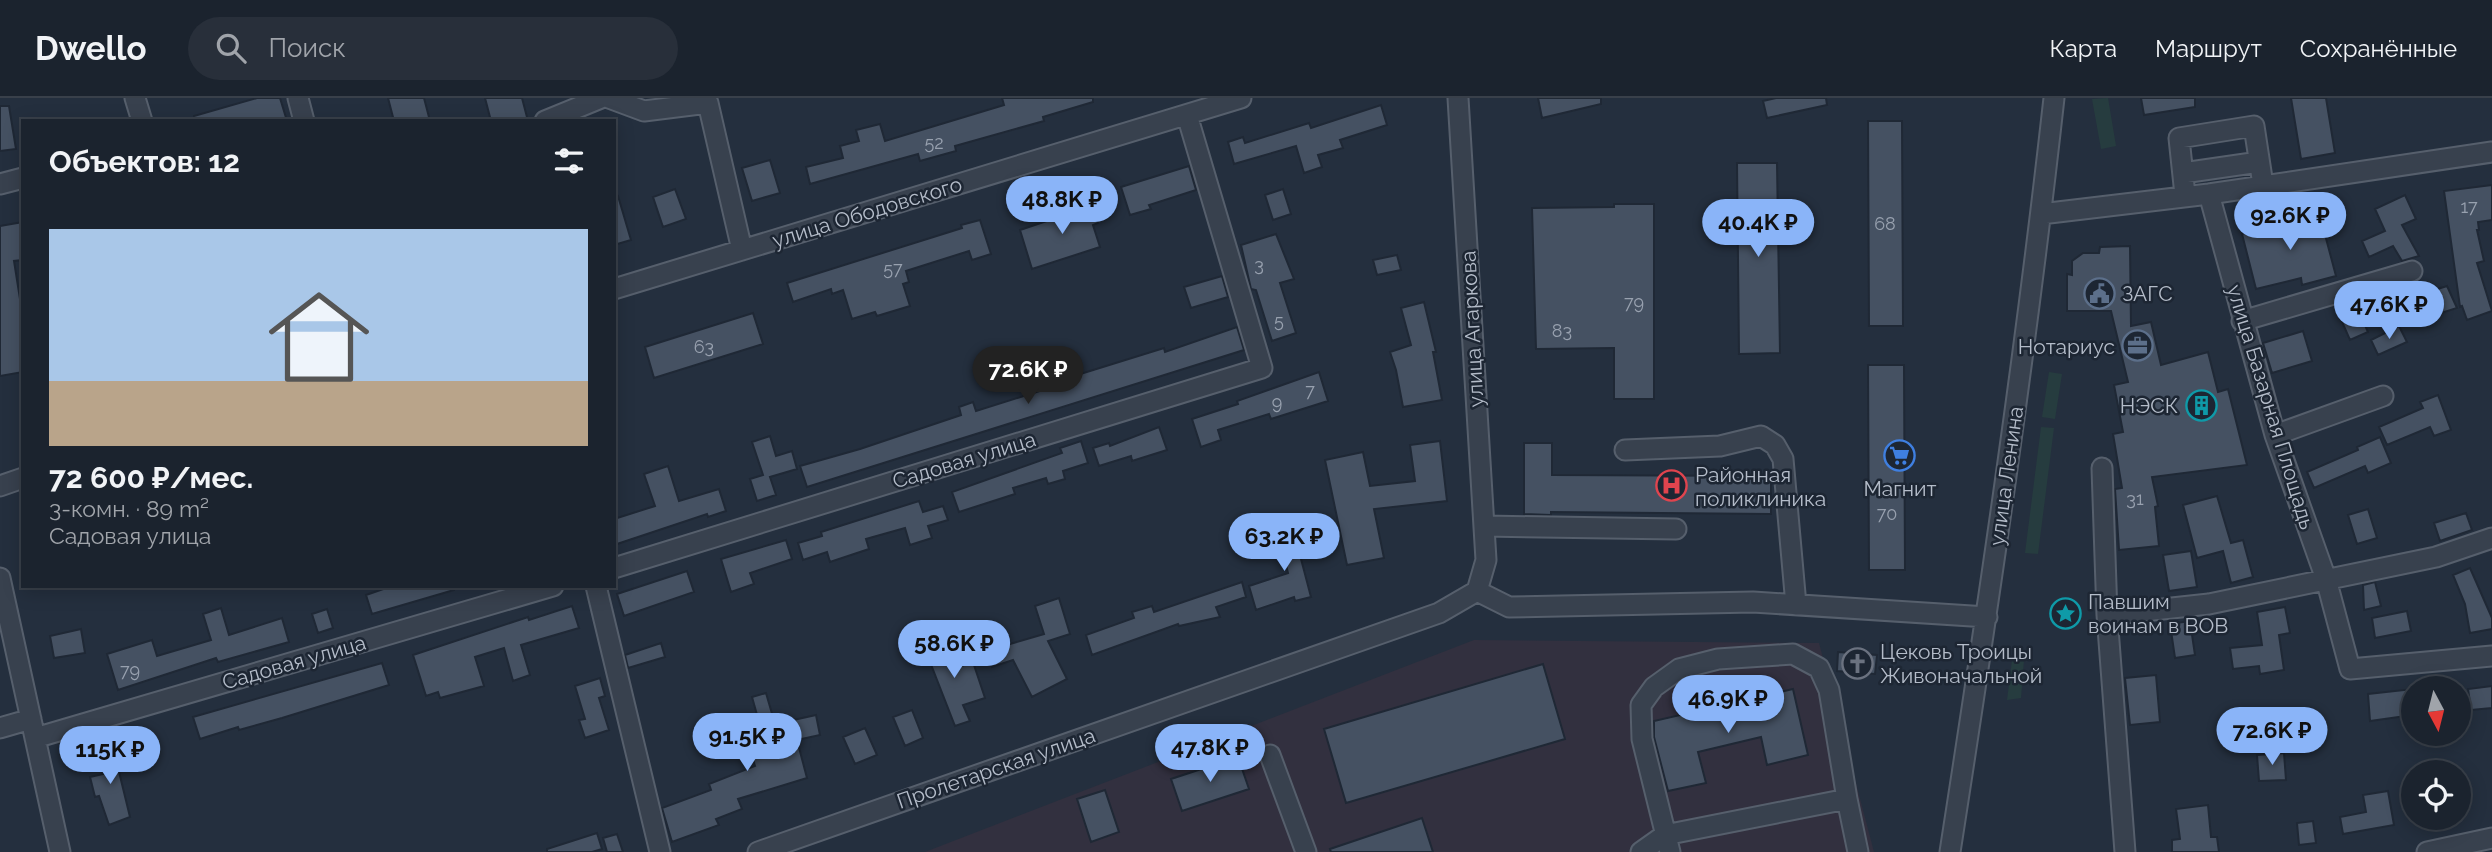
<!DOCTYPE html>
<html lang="ru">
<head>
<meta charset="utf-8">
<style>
  body { margin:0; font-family:Raleway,sans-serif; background:#282f3a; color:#f1f3f6; height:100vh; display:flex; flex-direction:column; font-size:26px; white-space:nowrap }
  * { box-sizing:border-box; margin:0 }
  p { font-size:23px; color:#a0a4aa }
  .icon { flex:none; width:38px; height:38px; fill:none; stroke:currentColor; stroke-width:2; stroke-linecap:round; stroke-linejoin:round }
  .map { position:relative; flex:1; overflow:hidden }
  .drawer { position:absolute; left:21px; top:21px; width:595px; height:469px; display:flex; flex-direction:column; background:#1b232e; border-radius:0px; box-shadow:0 4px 18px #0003,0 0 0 2px #39404a }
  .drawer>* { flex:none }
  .needle { width:46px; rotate:173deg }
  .buttons { position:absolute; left:2401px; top:578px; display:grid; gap:14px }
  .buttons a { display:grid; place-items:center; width:70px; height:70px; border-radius:50%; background:#1b232e; box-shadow:0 4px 18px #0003,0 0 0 2px #39404a; font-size:35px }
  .price { position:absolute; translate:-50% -60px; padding:0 16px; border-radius:24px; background:#8ab4f8; color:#111; font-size:23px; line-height:46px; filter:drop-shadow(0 2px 4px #0008) }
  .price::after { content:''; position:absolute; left:50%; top:42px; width:21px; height:16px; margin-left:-10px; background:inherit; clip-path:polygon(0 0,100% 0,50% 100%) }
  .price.selected { background:#222; color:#fff }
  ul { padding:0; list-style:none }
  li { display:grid; align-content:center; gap:14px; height:371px; padding:0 28px }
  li+li { border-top:2px solid #39404a }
  li span { display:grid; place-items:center; height:217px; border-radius:0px; color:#555 }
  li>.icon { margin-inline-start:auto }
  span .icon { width:126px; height:126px; fill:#fffc; stroke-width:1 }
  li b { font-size:30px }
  h2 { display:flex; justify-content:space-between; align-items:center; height:84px; padding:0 28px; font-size:30px }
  header { display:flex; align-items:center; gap:42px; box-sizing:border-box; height:98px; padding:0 35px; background:#1b232e; border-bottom:2px solid #39404a }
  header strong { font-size:33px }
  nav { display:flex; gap:38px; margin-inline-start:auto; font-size:24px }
  .search { width:490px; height:63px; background:#282f3a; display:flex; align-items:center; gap:18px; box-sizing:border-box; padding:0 24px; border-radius:38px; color:#a0a4aa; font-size:26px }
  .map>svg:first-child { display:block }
</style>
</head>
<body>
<header>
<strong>Dwello</strong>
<div class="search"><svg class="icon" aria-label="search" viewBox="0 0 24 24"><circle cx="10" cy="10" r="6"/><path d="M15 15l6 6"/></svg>Поиск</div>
<nav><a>Карта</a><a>Маршрут</a><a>Сохранённые</a></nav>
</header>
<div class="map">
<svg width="2492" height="754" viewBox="0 0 2492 754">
  <rect width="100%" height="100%" fill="#242f3e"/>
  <path fill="#32303f" d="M1474,542L1819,545L1874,754H925Z"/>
  <path fill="#263c3f" d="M2108,0L2116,48L2101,51L2092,1Z
    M2049,274L2062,276L2055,321L2042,319Z
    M2041,329L2054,330L2038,456L2025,455Z
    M2013,554L2024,562L2021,600L2007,602Z"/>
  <path fill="#455162" stroke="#1f2835" stroke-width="2" d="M257,0H280L287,23H194V18Z
    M388,0H424L430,23H394Z
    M485,0H522L528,23H491Z
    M1002,0H1093V4L1043,19L1044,23L955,48L956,53L920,63L918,56L810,86L806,69L843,60L840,48L859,43L856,32L880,26L885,43L1004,7Z
    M1538,0H1601V6L1542,20Z
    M1776,0H1826L1827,7L1767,20L1763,3Z
    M2141,0H2195V9L2144,17Z
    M2291,0H2326L2335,55L2301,61Z
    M1381,7L1387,27L1340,42L1343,50L1318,57L1322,69L1304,75L1296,48L1234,66L1228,44L1243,39L1245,45L1309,25L1311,30Z
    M0,8H9L16,51L0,53Z
    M1868,23H1902L1903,228H1869Z
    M770,62L780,95L752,103L742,70Z
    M1737,65H1777L1780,255L1739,256Z
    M1189,68L1196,92L1149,107L1151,111L1130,117L1121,89Z
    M2492,87V122L2478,124L2479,132H2477L2484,163L2477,165L2492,213L2467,222L2462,208L2460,209L2444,93Z
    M675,91L686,121L663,129L653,99Z
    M1283,91L1291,116L1273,122L1265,97Z
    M2405,97L2416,121L2402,127L2419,158L2402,163L2393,148L2369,159L2362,143L2385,133L2375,111Z
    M618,98L631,142L614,147V99Z
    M1091,104L1098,125L1093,127L1100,149L1032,171L1020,132L1056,120L1054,115Z
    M1614,106H1654V301H1614V250L1536,251L1532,110L1614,109Z
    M2319,114L2336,178L2302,187L2301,180L2256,191L2242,136Z
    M980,122L991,156L972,162L969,153L906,173L909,184L903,186L910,208L877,218L875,214L852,221L843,192L832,196L831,191L793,204L787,185L962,130L961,127Z
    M23,124V162L14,163L23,220V274L0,278V128Z
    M1276,136L1294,181L1280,185L1296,235L1272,243L1256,192L1251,191L1241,147Z
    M2130,148L2131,228L2151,224L2161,267L2208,254L2218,294L2228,291L2247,367L2152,379L2158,408L2155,409L2159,448L2119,452L2115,391L2122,390L2113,336L2123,334L2114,287L2128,284L2111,213H2067V176L2072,177V163L2083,155H2099L2100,149Z
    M1397,157L1401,172L1377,177L1373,162Z
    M1222,178L1228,199L1191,210L1184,189Z
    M2447,188L2457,210L2435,217L2428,194Z
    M1424,204L1436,254H1433L1442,302L1403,309L1396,272L1390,254L1411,247L1401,210Z
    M2357,209L2368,234L2350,242L2339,217Z
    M753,215L763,246L654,280L645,249Z
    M2399,228L2407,244L2378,257L2371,242Z
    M1237,229L1244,252L807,389L800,368L860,351L961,317L959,309L973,304L976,313L1062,286L1061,282L1164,250L1165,254Z
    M2303,233L2312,263L2272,275L2263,245Z
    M1868,267H1904L1905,472H1869Z
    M1319,274L1328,303L1271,321L1269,316L1218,332L1221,342L1201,349L1192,321L1238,306L1237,303Z
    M2438,297L2451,332L2434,338L2430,329L2387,347L2379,329L2423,310L2420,304Z
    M1159,329L1167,352L1132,363L1131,358L1099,368L1093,350L1109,345L1110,348Z
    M770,338L776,358L792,353L797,371L770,379L776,397L757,403L750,381L763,377L752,344Z
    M2380,339L2391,365L2368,375L2365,368L2314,390L2307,374L2358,352L2357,349Z
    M1081,343L1088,365L1063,373L1065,381L1048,386L1046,380L1013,390L1015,396L959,414L952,394L1062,355L1060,350Z
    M1440,343L1447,403L1374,411L1384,460L1347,467L1325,362L1363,354L1370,388L1415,383L1410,347Z
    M1524,345H1552V377L1771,378V416L1551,414V417L1524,416Z
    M668,368L679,403L719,391L726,413L708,419L707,416L614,447V421L655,408L644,376Z
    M2217,398L2231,445L2243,442L2253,479L2231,485L2223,453L2197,460L2183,407Z
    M919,403L923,414L943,408L948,422L928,428L932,440L910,447L905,430L866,441L869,451L830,464L827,454L803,462L798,445L822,438L821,434Z
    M2368,411L2377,440L2357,446L2348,417Z
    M2466,415L2472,432L2440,443L2434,425Z
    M1290,419L1311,499L1295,503L1294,499L1256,512L1249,488L1288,475L1275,423Z
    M786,442L792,461L750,475L754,486L731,494L721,461Z
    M2191,453L2197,489L2169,493L2163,457Z
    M2470,470L2492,520V531L2470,535L2465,506L2453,477Z
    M687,473L694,494L624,518L617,496Z
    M1242,484L1246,499L1216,509L1220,519L1179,528L1178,526L1092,557L1086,537L1134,520L1132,514L1152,508L1154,514Z
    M2375,484L2381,508L2364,512L2363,487Z
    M392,488H454V492L372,516L366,497Z
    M1059,500L1070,536L1048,543L1067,581L1032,599L1013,562L992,569L985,545L1007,537L1010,546L1044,536L1035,508Z
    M572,508L579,530L521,547L530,577L513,583L504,550L475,559L484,588L440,600L438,594L426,598L413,557L528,519L529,522Z
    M2285,509L2290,535L2279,537L2284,572L2260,576L2259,568L2233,571L2230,550L2262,547L2257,514Z
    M221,510L229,537L282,520L289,544L218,564L216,560L118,592L107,556L152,542L157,558L211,542L203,516Z
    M327,511L333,530L318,535L312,516Z
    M2407,513L2411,533L2375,540L2372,520Z
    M2190,523L2195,557L2175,560L2170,526Z
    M81,531L85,555L54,560L50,538Z
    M943,538L955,570L973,564L985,600L963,607L970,623L955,628L923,546Z
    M661,545L665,559L628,570L625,557Z
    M1838,554L1877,557L1875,576L1837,573Z
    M382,565L389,587L282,620L239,632L238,629L200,641L193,619Z
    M1543,566L1565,641L1346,705L1324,631Z
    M2156,577L2160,624L2130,627L2125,580Z
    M600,580L605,598L599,600L609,632L585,640L579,622L585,621L575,588Z
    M2492,588V610L2471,612L2468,591Z
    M1793,591L1808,657L1767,667L1761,639L1698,654L1706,685L1668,693L1654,639V623Z
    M2413,591V617L2370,623L2368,596Z
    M766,595L775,626L816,617L820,637L797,642L807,680L738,701L742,711L716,721L719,727L672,744L662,710L711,692L709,686L755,668L745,636L761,631L752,599Z
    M912,612L923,640L905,648L893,619Z
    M865,630L877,657L855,666L843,639Z
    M112,645L130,719L109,727L99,698L95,699L90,679L103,676L95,651Z
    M2284,655L2286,682L2259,683L2257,657Z
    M1238,659L1249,691L1182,713L1171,681Z
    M1105,692L1119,734L1091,744L1077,701Z
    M2388,693L2394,727L2343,736L2340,719L2366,714L2363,697Z
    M2208,707L2211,739H2217L2219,754H2172V742L2180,741L2176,711Z
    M1422,720L1433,754H1331L1330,751Z
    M2313,723L2316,745L2299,747L2297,725Z
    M597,735L602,751L592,754H547V751Z
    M617,736L623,754H607L603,740Z"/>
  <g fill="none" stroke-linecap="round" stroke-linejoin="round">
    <defs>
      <path id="minor" d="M135,0L142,23
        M298,0L304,23
        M609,0L644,13L708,5L742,152
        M545,23L601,0
        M2183,75L2259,64
        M0,86L23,80
        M2209,96L2275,337L2326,481L2350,571L2492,558
        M2185,97L2179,40L2254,28L2263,87
        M2041,116L2209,96L2492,54
        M614,191L1241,0
        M2242,223L2412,173
        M2275,337L2383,298
        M1625,352L1720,348L1761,338L1775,347L1783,361L1796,507
        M2102,370L2107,517L2125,754
        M0,388L23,380
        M1484,428L1676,431
        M614,470L1262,270L1187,17
        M0,480L60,754
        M596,488L660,754
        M1477,493L1509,509L1753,504L1987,519
        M2107,517L2209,506L2436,459L2492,440
        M0,630L31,621
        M35,640L553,488
        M1270,657L1306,754
        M758,754L1439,515L1477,493L1486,462L1458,0
        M1641,754L1665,737L1847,701L1858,754
        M1670,754L1642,641L1641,607L1654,589L1679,571L1718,561L1793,556L1819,570L1829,592L1847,701
        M1950,754C1989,503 2026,252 2054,0
        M2427,754L2492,740"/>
    </defs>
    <use href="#minor" stroke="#565f6c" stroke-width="23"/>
    <use href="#minor" stroke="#38414e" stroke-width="19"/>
  </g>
  <defs>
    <symbol id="civic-ring" viewBox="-11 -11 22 22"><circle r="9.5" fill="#1d2633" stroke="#5c6f8a" stroke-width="1.5"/><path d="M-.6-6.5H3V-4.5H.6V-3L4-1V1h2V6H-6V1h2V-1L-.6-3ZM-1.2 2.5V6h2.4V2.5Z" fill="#5c6f8a"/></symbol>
    <symbol id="office-ring" viewBox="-11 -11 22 22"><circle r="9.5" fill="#1d2633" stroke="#5c6f8a" stroke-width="1.5"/><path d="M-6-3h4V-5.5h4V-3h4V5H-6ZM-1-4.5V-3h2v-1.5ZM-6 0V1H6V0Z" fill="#5c6f8a"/></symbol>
    <symbol id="building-ring" viewBox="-11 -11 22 22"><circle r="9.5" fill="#1d2633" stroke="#0f9aa8" stroke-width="1.5"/><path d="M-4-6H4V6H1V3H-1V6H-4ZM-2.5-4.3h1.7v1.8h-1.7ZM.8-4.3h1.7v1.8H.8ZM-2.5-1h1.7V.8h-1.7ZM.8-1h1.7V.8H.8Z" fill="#0f9aa8"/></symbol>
    <symbol id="supermarket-ring" viewBox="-11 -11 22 22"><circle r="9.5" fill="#1d2633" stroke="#3f7fe0" stroke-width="1.5"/><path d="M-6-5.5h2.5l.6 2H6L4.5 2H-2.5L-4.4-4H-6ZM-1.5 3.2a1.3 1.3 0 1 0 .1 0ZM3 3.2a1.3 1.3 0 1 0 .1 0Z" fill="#3f7fe0"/></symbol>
    <symbol id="hospital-ring" viewBox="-11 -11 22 22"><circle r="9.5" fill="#1d2633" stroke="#e0444e" stroke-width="1.5"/><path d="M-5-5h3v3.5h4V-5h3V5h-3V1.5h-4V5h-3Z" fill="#e0444e"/></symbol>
    <symbol id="sight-ring" viewBox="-11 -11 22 22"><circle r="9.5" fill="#1d2633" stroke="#0f9aa8" stroke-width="1.5"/><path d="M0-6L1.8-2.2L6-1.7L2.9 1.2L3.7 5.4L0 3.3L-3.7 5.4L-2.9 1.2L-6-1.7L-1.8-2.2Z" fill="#0f9aa8"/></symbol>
    <symbol id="church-ring" viewBox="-11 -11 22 22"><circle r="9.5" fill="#1d2633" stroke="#6b7280" stroke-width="1.5"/><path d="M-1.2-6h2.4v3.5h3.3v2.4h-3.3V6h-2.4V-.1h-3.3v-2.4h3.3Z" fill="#6b7280"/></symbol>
  </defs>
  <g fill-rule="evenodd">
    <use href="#civic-ring" x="2082" y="178" width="35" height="35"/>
    <use href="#office-ring" x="2120" y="230" width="35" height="35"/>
    <use href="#building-ring" x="2184" y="290" width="35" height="35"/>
    <use href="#supermarket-ring" x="1882" y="340" width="35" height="35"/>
    <use href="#hospital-ring" x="1654" y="370" width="35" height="35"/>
    <use href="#sight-ring" x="2048" y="498" width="35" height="35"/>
    <use href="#church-ring" x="1840" y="548" width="35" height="35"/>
  </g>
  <g text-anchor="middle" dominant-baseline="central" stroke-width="5" stroke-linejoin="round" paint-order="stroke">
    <g font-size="18" fill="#98a1af">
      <text x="934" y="44">52</text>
      <text x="2469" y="108">17</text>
      <text x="1885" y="125">68</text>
      <text x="1259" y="166">3</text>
      <text x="893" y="170">57</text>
      <text x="1634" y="204">79</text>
      <text x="1279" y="222">5</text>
      <text x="1562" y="232">83</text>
      <text x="704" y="248">63</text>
      <text x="1310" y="292">7</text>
      <text x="1277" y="304">9</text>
      <text x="2135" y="400">31</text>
      <text x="1887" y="415">70</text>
      <text x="130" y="572">79</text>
    </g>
    <g font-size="21" fill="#b4bcc9" stroke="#1d2633">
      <text transform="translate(867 114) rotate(-17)">улица Ободовского</text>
      <text transform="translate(1472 231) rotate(-93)">улица Агаркова</text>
      <text transform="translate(2271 309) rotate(73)">улица Базарная Площадь</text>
      <text transform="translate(964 362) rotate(-17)">Садовая улица</text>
      <text transform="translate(2006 378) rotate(-82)">улица Ленина</text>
      <text transform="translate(294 564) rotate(-16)">Садовая улица</text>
      <text transform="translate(996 670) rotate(-19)">Пролетарская улица</text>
    </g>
    <g font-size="21" fill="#b4bcc9" stroke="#1d2633" text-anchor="start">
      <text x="2122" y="195">ЗАГС</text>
      <text x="2115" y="248" text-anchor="end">Нотариус</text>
      <text x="2178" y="307" text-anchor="end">НЭСК</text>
      <text x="1695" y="376">Районная<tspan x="1695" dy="24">поликлиника</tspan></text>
      <text x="1900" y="390" text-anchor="middle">Магнит</text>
      <text x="2088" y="503">Павшим<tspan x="2088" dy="24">воинам в ВОВ</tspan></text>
      <text x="1880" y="553">Цековь Троицы<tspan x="1880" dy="24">Живоначальной</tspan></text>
    </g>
  </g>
</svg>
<div class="buttons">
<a><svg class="needle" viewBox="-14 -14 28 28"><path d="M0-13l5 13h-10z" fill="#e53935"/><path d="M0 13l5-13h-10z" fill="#a0a4aa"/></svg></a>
<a><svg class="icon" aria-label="locate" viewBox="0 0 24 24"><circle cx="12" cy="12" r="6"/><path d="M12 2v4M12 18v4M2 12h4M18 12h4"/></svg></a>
</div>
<b class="price" style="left:1062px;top:138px">48.8K ₽</b>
<b class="price" style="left:2290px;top:154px">92.6K ₽</b>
<b class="price" style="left:1758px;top:161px">40.4K ₽</b>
<b class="price" style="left:2389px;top:243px">47.6K ₽</b>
<b class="price selected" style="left:1028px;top:308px">72.6K ₽</b>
<b class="price" style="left:1284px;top:475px">63.2K ₽</b>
<b class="price" style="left:954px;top:582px">58.6K ₽</b>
<b class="price" style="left:1728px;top:637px">46.9K ₽</b>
<b class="price" style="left:2272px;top:669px">72.6K ₽</b>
<b class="price" style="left:747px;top:675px">91.5K ₽</b>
<b class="price" style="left:1210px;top:686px">47.8K ₽</b>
<b class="price" style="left:110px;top:688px">115K ₽</b>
<section class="drawer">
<h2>Объектов: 12<svg class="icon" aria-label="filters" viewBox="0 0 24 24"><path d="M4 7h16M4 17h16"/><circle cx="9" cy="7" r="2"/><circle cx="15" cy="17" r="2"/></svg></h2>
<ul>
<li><span style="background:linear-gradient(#a9c7e8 70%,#b9a48a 0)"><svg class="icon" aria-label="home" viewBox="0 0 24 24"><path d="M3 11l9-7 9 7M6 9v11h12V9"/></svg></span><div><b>72 600 ₽/мес.</b><p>3-комн. · 89 m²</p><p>Садовая улица</p></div></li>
</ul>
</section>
</div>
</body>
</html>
